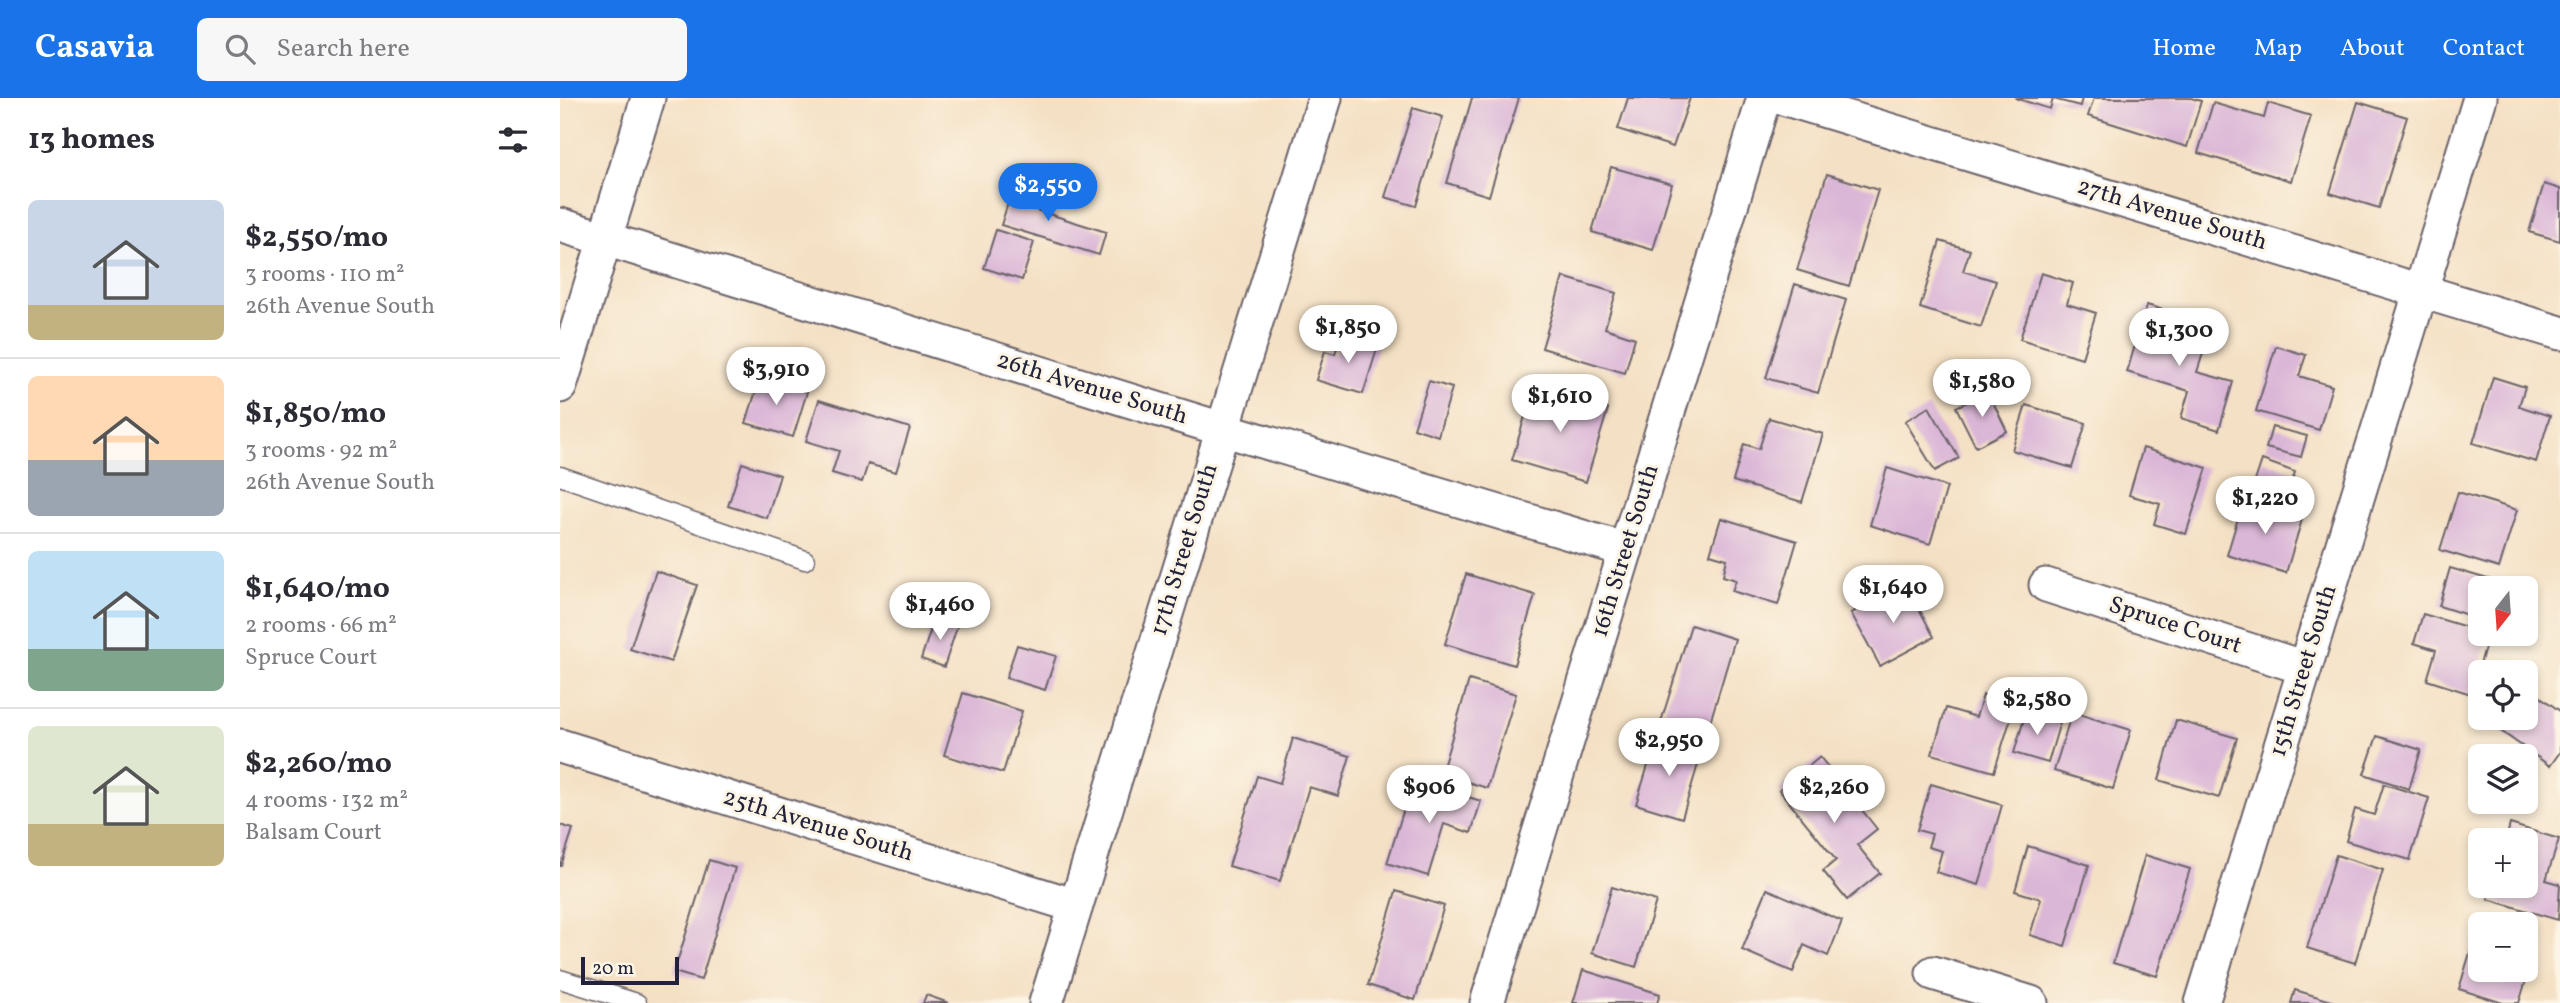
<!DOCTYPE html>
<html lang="en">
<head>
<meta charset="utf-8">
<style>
  body { margin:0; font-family:Vollkorn,serif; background:#f7f7f7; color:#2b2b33; height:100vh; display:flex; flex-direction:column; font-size:26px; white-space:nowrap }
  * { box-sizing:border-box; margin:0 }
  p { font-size:23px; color:#7c7c81 }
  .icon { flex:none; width:38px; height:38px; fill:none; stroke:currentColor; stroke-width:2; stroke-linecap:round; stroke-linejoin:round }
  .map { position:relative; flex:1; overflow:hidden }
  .sheet { display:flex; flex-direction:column; background:#fff; width:560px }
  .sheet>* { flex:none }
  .needle { width:46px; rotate:197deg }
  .controls { position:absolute; left:1908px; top:478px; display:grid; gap:14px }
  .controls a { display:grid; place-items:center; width:70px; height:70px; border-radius:10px; background:#fff; box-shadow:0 4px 10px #0003; font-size:35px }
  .scale { position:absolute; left:21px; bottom:18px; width:98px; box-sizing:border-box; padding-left:7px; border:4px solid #22223b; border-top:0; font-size:19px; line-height:24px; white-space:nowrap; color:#22223b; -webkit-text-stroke:5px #fcf5e5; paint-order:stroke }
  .price { position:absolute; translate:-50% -60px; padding:0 16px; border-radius:24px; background:#fff; color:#222; font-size:23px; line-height:46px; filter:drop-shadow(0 2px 4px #0008) }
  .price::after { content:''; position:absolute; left:50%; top:42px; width:21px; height:16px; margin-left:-10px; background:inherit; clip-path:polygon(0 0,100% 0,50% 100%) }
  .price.on { background:#1a73e8; color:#fff }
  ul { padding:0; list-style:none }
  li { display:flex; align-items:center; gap:21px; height:175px; padding:0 28px }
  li+li { border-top:2px solid #e1e1e2 }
  li span { display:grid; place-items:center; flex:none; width:196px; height:140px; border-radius:10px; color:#555 }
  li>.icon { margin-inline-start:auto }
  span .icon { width:84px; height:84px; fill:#fffc; stroke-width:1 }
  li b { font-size:30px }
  h2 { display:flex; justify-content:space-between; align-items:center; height:84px; padding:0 28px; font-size:30px }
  header { display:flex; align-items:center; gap:42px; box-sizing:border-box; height:98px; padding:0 35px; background:#1a73e8; color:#fff }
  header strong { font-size:33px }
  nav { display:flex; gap:38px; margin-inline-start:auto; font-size:24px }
  .search { width:490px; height:63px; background:#f7f7f7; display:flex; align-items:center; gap:18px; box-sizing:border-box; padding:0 24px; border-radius:10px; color:#7c7c81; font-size:26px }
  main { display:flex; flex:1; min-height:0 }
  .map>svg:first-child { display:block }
</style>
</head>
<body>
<header>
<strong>Casavia</strong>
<div class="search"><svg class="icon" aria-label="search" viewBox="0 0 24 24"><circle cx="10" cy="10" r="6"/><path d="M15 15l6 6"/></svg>Search here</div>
<nav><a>Home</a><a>Map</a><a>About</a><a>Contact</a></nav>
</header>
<main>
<section class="sheet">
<h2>13 homes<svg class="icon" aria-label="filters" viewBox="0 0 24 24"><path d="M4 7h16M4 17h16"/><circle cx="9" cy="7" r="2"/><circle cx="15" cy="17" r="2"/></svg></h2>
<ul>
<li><span style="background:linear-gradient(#c9d6e8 75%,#c2b280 0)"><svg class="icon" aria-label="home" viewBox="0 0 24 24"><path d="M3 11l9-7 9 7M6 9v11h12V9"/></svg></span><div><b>$2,550/mo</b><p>3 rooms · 110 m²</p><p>26th Avenue South</p></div></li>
<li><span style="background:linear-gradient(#ffd9b3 60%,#9aa5b1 0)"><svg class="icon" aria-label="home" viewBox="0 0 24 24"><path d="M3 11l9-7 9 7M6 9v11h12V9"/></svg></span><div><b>$1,850/mo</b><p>3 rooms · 92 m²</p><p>26th Avenue South</p></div></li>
<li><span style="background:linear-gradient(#bfe0f5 70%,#7fa58c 0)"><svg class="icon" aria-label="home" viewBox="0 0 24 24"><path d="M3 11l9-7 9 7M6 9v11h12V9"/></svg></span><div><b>$1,640/mo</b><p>2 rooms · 66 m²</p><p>Spruce Court</p></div></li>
<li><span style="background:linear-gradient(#dfe7d0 70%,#c2b280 0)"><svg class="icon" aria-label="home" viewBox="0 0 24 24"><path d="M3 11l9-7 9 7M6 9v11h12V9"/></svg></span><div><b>$2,260/mo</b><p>4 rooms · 132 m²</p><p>Balsam Court</p></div></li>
</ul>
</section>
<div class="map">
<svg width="2000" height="905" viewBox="0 0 2000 905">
  <rect width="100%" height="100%" fill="#fcf5e5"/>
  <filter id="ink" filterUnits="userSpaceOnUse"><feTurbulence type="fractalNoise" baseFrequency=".0143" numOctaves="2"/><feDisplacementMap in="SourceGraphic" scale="14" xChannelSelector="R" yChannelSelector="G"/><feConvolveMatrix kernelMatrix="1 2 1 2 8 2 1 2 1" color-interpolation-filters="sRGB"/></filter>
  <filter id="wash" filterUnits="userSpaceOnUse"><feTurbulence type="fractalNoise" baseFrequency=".00686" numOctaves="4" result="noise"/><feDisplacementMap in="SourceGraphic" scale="28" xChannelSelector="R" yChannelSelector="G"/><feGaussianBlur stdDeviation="1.57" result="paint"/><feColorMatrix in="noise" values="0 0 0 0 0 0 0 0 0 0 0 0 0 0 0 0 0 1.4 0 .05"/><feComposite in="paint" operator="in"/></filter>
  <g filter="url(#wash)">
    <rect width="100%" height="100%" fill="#f4e0c4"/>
    <g id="blocks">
      <path fill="#dab6d7" d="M912,0H959L929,98L887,85Z
        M1068,0H1130L1113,49L1058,31Z
        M1455,0H1522L1520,8L1493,1L1490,11Z
        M1534,0H1631L1641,3L1627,49L1528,18Z
        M1798,4L1847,19L1819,110L1770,95Z
        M1653,5L1704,20L1708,5L1751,18L1731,83L1638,55Z
        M853,10L883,19L856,108L825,99Z
        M1051,69L1112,86L1093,152L1032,134Z
        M1267,76L1318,92L1289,188L1237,172Z
        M455,83L476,90L470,110L546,134L539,157L441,127Z
        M1984,86L2000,91V143L1969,134Z
        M436,132L474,144L462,182L424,170Z
        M1380,143L1410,152L1403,173L1436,183L1421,229L1360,210Z
        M1481,175L1513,185L1507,206L1536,215L1522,260L1460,241Z
        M1003,179L1056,195L1045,230L1075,240L1065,275L982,250Z
        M1235,186L1286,202L1258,295L1206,280Z
        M1587,207L1619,217L1613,237L1646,246L1637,274L1673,284L1659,332L1621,320L1629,293L1567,274Z
        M781,236L818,248L803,296L756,282L765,253L775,256Z
        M1716,248L1746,257L1739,278L1772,288L1759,332L1696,313Z
        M1933,279L1965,289L1959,308L1990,318L1976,364L1913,345Z
        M200,280L247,294L233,339L186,325Z
        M869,283L892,290L878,338L854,330Z
        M974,288L1048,311L1026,384L952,362Z
        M1428,294L1447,333L1416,349L1396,309Z
        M259,302L350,330L336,374L308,366L302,384L272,375L279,353L246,343Z
        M1466,307L1526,325L1512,370L1452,352Z
        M1369,309L1399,360L1375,373L1345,323Z
        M1209,320L1263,336L1242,404L1173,383L1184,346L1199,351Z
        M1712,329L1747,338L1741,359L1706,350Z
        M1583,350L1647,370L1626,436L1594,426L1600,406L1569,397Z
        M1702,362L1735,374L1728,397L1694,386Z
        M182,365L220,377L207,420L168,408Z
        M1327,370L1387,389L1370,446L1310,427Z
        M1898,394L1957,412L1939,470L1880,452Z
        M1684,400L1743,418L1726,475L1667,457Z
        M1161,420L1237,443L1218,507L1172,493L1176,482L1163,478L1167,461L1150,456Z
        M1890,470L1941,485L1939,490H1920V521L1879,508Z
        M96,473L137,487L111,564L70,551Z
        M906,476L975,497L954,567L885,546Z
        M1346,486L1374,539L1320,568L1291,515Z
        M1863,516L1920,533V536H1929L1911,596L1867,582L1876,552L1854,545Z
        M375,519L398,526L384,569L361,561Z
        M1131,527L1175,541L1145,641L1100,627Z
        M457,547L496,558L485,592L446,580Z
        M909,582L956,596L927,690L881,676Z
        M1968,590L2000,613V654L1990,668L1938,631L1947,620H1965V594Z
        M403,595L462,613L443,675L384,657Z
        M1423,597L1455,607L1434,674L1372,656L1386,610L1416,619Z
        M1466,614L1500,624L1488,665L1454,655Z
        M1512,614L1571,632L1553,691L1494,673Z
        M1616,622L1677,640L1659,700L1599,682Z
        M1817,638L1861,652L1849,691L1804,676Z
        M1097,639L1142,653L1122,720L1076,706Z
        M733,640L790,658L778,698L749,689L720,783L669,768L697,678L720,685Z
        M1260,659L1317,731L1297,747L1320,775L1287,802L1263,773L1276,762L1219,692Z
        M853,682L921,703L911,735L884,726L868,778L827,765Z
        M1371,686L1442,707L1419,787L1376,774L1382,753L1368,749L1372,736L1357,732Z
        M1824,686L1869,700L1850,762L1786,743L1795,711L1814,717Z
        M1950,726L1999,741L1986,782L2000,786L1998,822L1928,801L1932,788H1965V742H1946Z
        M0,727L13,731L1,768H0Z
        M1468,748L1529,767L1505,848L1470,837L1481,801L1455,793Z
        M1585,757L1630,771L1597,878L1553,865Z
        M1776,757L1823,772L1795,865L1747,850Z
        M149,762L175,770L141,882L114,874Z
        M1052,789L1096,803L1076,869L1032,855Z
        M1207,791L1282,823L1268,858L1244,847L1233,874L1182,852Z
        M836,793L884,808L855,902L808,887Z
        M1913,845L1920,847V872H1965V861L1972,863L1959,905H1943L1899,891Z
        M1023,872L1100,896L1097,905H1013Z
        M1735,892L1775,904V905H1731Z
        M366,897L389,905H363Z"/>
    </g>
  </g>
  <g filter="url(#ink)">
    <use href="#blocks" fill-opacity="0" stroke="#6c646b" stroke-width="2"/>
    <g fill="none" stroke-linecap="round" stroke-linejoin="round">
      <defs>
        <path id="lane" d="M0,378L245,462
          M0,881L77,905"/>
        <path id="street" d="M1223,0L2000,235
          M0,127L662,331L1066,452
          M0,288L88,0
          M1486,487L1745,570
          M0,648L516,808
          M1373,875L1471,905
          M486,905L765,0
          M927,905L1204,0
          M1642,905L1920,0"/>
      </defs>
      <use href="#lane" stroke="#6c646b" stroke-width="21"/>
      <use href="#street" stroke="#6c646b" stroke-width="37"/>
      <use href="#lane" stroke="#fff" stroke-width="18"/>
      <use href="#street" stroke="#fff" stroke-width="33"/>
    </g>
  </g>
  <g text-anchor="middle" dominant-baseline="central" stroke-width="6" stroke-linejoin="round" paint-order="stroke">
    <g font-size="24" fill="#22223b" stroke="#fcf5e5">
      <text transform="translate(1612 117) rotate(17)">27th Avenue South</text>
      <text transform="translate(532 291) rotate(17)">26th Avenue South</text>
      <text transform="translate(625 452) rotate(-73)">17th Street South</text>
      <text transform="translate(1066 453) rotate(-73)">16th Street South</text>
      <text transform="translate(1615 528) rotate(18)">Spruce Court</text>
      <text transform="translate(1744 573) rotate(-73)">15th Street South</text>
      <text transform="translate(258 728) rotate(17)">25th Avenue South</text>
    </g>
  </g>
</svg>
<div class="controls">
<a><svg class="needle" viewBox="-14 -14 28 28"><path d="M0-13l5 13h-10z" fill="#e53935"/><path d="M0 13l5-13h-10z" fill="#7c7c81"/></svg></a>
<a><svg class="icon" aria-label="locate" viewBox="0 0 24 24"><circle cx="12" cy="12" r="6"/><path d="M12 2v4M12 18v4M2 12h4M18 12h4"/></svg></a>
<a><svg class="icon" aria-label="layers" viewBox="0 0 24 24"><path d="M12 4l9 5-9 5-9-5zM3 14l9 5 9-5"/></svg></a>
<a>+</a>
<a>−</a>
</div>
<div class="scale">20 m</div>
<b class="price on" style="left:488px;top:125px">$2,550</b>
<b class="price" style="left:788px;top:267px">$1,850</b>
<b class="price" style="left:1619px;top:270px">$1,300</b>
<b class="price" style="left:216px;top:309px">$3,910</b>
<b class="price" style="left:1422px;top:321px">$1,580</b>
<b class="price" style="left:1000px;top:336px">$1,610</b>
<b class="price" style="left:1705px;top:438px">$1,220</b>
<b class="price" style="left:1333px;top:527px">$1,640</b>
<b class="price" style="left:380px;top:544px">$1,460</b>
<b class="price" style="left:1477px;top:639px">$2,580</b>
<b class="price" style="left:1109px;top:680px">$2,950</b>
<b class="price" style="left:869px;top:727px">$906</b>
<b class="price" style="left:1274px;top:727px">$2,260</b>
</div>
</main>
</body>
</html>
